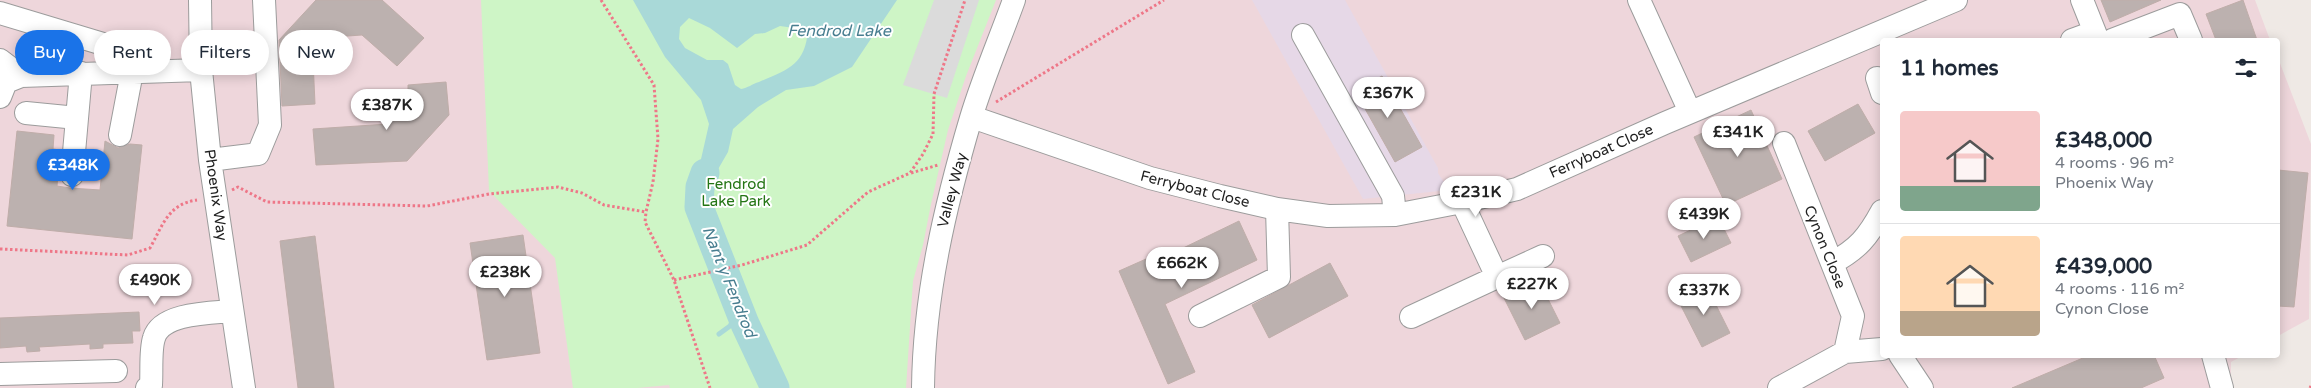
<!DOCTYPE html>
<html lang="en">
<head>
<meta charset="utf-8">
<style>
  body { margin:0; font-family:"Varela Round",sans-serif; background:#f2f2f3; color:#1f2937; height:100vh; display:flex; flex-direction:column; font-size:19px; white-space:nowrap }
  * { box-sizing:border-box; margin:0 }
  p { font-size:16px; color:#747a83 }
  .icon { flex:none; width:28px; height:28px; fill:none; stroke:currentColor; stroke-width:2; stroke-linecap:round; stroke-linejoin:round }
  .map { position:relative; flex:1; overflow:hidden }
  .side { position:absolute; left:1880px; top:38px; width:400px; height:320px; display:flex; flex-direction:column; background:#fff; border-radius:5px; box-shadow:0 2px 12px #0003 }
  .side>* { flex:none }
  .guide { position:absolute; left:15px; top:30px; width:475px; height:45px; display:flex; gap:10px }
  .price { position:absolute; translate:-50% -42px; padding:0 11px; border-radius:18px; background:#fff; color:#222; font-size:16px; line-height:32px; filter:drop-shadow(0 1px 2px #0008) }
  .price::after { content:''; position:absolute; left:50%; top:30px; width:15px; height:11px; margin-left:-8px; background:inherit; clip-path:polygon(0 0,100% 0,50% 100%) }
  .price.active { background:#1a73e8; color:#fff }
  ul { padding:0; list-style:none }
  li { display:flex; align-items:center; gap:15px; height:125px; padding:0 20px }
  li+li { border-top:1px solid #e0e1e3 }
  li span { display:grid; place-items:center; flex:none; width:140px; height:100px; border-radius:5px; color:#555 }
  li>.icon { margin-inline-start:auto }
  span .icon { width:60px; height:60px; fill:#fffc; stroke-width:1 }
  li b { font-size:21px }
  h2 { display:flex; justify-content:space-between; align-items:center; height:60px; padding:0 20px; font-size:21px }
  .chip { padding:0 18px; border-radius:22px; background:#fff; box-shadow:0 2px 12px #0003; font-size:18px; line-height:45px }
  .chip.active { background:#1a73e8; color:#fff }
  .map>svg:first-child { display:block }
</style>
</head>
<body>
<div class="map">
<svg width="2311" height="388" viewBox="0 0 2311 388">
  <rect width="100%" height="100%" fill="#efe9e5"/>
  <path fill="#eed6db" d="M0,0H2255L2270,40H1882V355H2244L2231,362V388H0Z
    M2278,58L2311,144L2309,319L2278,336Z"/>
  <path fill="#e6d8e7" d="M1252,0H1345L1438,168V173L1449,190L1363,199Z"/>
  <path fill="#cef5c6" d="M481,0H996L966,76L948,130L931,204L923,245L913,281L906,388H670L669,385L637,388H573L555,258L489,191Z"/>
  <path fill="#dbdbdb" d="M934,0H979L947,98L903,85Z"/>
  <path fill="#a9d9d8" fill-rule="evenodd" d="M633,0H897L852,67L814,86L786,90L758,107L733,129L728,152L717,171L705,173L699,168L709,124L701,100L665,57ZM689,18L710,28L737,48L755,34L765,33L780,26L808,30C805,65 789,69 759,82C752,84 748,88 741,89L735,85L728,64L723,60H707L685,48L679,39L680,27Z"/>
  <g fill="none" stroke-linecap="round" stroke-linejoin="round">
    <path stroke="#a9d9d8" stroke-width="5" d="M719,334L730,326L739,308"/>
    <path stroke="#a9d9d8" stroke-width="29" d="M705,173L700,187L699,207L745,324L775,388"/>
  </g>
  <path fill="#bcb1af" stroke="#bfada9" d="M316,0H382L424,38L397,66L362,35L333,37L313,60L315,104L282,106L279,40Z
    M2101,0H2161L2110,22Z
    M2243,0L2257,40H2216L2206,14Z
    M1382,76L1422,147L1395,162L1355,91Z
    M446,82L449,115L407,161L316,165L313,129L388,124L408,102V85Z
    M1858,104L1875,133L1825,161L1808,131Z
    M1751,110L1782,179L1726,205L1694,137Z
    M17,131L54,135L53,149L60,150L57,186L70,188L100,190L105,141L118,148L130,144L142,145L132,239L7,226Z
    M2278,170L2308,173L2294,307L2278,306Z
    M1718,217L1731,243L1691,262L1678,236Z
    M1239,221L1257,260L1165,304L1195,372L1168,384L1119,271L1146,259L1148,265Z
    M523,235L540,353L487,360L470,243Z
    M315,236L334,388H298L280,241Z
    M1330,263L1348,296L1269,338L1252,305Z
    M1538,279L1560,323L1525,340L1503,296Z
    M1706,285L1730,333L1702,347L1678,300Z
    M139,312L140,331H132L133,343L103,344V348L90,349V344L39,347L40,351L27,352L26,346L0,348V318Z
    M2090,355H2154L2164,378L2141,388H2012Z"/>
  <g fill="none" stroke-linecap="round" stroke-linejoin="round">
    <defs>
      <path id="minor" d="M200,0L201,70L210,160L244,388
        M1639,0L1690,112
        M2082,0L2098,40
        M0,13L113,47L132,72L120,135
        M1303,35L1393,196L1395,215
        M2072,40L2094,32
        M2112,40L2180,14L2191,40
        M0,60L21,76
        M1877,78L1882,93
        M0,97L6,82L21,76L201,70
        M26,113L77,118
        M972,117L1150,178L1220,196L1277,209L1328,216L1395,215L1462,202L1517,189L1665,123L1956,0
        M1784,143L1853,316L1845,352
        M210,160L258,154L270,125L264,0
        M72,175L81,73
        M1832,263C1858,249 1868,237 1882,211
        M1497,277L1543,256
        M1200,316L1279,277L1277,209
        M1411,317L1497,277L1462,202
        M1900,355L1922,388
        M2213,355L2222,388
        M0,374L116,371
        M147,388L151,385C152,371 150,350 154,338C161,313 210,313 232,311
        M923,388C924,296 945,206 971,118C983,78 1000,39 1014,0
        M1779,388L1845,352L1882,349"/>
    </defs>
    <use href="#minor" stroke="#9c9c9c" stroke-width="24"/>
    <path stroke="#e78" stroke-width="3" stroke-dasharray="2.5 2.5" stroke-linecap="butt" d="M601,0L654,85L658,139L653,182L646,212L645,222L674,280L710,388
      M996,102L1164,0
      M911,173L938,165
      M232,190L238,187L267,202L427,206L489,194L558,187L582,193L604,205L646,212
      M0,249L128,255L150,248C163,225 168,204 197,200
      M674,280L742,265L807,245L868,192L910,173L923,154L933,134L934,94L965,0
      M2310,388L2311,386"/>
    <use href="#minor" stroke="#fff" stroke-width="22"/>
  </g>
  <g text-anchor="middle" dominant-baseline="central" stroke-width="4" stroke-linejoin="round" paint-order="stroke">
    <g font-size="15" fill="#1f1f1f" stroke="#fff">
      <text transform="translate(1601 151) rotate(-24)">Ferryboat Close</text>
      <text transform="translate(1195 189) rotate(14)">Ferryboat Close</text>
      <text transform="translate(952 190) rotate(-75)">Valley Way</text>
      <text transform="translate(216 195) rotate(82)">Phoenix Way</text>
      <text transform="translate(1825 247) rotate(68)">Cynon Close</text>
    </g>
    <g font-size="15" fill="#247515" stroke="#fff">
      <text x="736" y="184">Fendrod<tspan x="736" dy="17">Lake Park</tspan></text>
    </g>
    <g font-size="16" font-style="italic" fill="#487e90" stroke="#fff">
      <text x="839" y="31">Fendrod Lake</text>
      <text transform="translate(729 282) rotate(68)">Nant y Fendrod</text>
    </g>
  </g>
</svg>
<b class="price" style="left:1388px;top:119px">£367K</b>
<b class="price" style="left:387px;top:131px">£387K</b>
<b class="price" style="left:1738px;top:158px">£341K</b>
<b class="price active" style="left:73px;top:191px">£348K</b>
<b class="price" style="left:1476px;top:218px">£231K</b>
<b class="price" style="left:1704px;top:240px">£439K</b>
<b class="price" style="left:1182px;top:289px">£662K</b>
<b class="price" style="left:505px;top:298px">£238K</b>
<b class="price" style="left:155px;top:306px">£490K</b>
<b class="price" style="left:1532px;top:310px">£227K</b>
<b class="price" style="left:1704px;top:316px">£337K</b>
<div class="guide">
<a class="chip active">Buy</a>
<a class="chip">Rent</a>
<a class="chip">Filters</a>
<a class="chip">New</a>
</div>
<section class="side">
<h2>11 homes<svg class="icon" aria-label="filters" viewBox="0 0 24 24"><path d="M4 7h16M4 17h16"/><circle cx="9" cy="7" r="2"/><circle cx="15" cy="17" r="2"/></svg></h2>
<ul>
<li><span style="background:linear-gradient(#f6c9c9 75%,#7fa58c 0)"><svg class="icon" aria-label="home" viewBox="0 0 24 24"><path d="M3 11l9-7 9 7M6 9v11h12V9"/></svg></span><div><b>£348,000</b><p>4 rooms · 96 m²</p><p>Phoenix Way</p></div></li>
<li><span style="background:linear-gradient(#ffd9b3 75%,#b9a48a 0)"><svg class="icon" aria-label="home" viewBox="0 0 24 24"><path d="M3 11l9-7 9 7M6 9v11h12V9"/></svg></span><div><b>£439,000</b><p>4 rooms · 116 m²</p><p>Cynon Close</p></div></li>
</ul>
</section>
</div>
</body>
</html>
